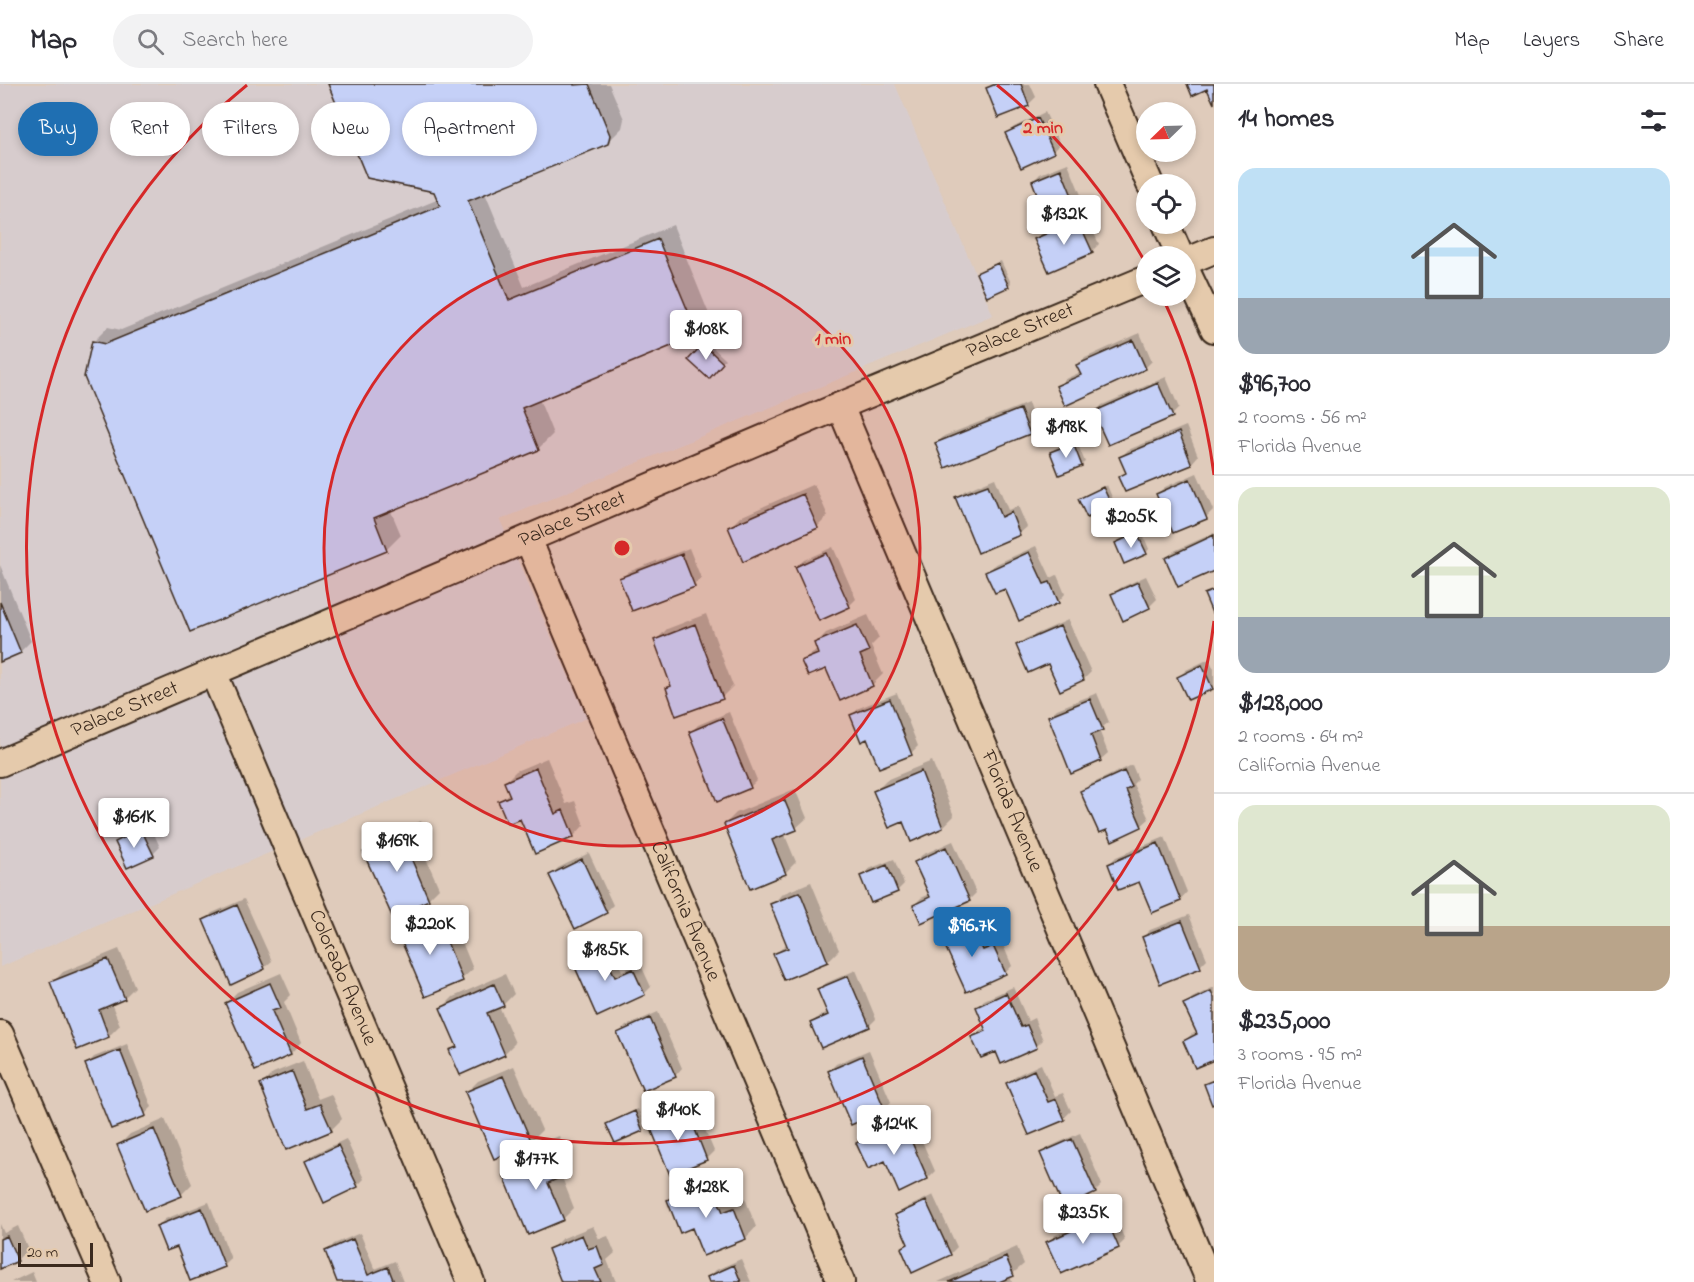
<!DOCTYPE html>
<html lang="en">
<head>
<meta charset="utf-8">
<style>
  body { margin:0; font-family:"Indie Flower",sans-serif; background:#f2f2f3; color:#2b2b33; height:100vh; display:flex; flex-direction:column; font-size:22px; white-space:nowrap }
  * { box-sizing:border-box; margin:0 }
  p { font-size:20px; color:#7c7c81 }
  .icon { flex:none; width:33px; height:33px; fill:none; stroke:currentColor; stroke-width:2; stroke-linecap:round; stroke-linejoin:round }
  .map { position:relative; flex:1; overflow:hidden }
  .drawer { display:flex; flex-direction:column; background:#fff; width:480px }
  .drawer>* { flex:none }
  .banner { position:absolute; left:18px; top:18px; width:570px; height:54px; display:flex; gap:12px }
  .needle { width:39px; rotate:247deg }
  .fabs { position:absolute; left:1136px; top:18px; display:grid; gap:12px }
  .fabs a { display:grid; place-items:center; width:60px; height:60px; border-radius:50%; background:#fff; box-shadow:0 3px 9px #0003; font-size:30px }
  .scale { position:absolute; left:18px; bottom:15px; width:75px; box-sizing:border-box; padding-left:6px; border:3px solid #3b2a1e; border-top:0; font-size:16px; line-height:21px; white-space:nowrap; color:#3b2a1e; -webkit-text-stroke:4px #e5caac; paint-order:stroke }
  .price { position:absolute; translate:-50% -51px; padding:0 14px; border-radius:6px; background:#fff; color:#222; font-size:20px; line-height:39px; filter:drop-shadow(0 2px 3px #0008) }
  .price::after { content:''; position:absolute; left:50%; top:36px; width:18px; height:14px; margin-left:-9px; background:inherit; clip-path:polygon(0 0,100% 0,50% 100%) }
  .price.on { background:#1f6fb2; color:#fff }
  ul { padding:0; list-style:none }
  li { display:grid; align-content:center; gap:12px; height:318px; padding:0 24px }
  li+li { border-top:2px solid #e1e1e2 }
  li span { display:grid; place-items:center; height:186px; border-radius:18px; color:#555 }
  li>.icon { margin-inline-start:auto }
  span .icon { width:108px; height:108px; fill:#fffc; stroke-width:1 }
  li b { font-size:26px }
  h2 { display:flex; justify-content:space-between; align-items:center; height:72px; padding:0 24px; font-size:26px }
  .tag { padding:0 21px; border-radius:27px; background:#fff; box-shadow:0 3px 9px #0003; font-size:21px; line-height:54px }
  .tag.on { background:#1f6fb2; color:#fff }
  header { display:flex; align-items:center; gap:36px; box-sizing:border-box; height:84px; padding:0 30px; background:#fff; border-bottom:2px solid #e1e1e2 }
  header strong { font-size:28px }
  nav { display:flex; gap:33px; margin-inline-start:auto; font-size:21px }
  .search { width:420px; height:54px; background:#f2f2f3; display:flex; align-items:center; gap:15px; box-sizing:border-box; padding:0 21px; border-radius:33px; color:#7c7c81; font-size:22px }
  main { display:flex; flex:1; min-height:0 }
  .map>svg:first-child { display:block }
</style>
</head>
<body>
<header>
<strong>Map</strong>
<div class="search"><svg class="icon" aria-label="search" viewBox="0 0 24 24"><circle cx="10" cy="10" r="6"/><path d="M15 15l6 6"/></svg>Search here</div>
<nav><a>Map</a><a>Layers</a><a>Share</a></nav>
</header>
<main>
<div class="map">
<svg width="1214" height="1198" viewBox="0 0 1214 1198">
  <rect width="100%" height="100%" fill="#dfcbbb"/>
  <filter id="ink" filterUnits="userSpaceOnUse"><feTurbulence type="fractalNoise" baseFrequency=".0167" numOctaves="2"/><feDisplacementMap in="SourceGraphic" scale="12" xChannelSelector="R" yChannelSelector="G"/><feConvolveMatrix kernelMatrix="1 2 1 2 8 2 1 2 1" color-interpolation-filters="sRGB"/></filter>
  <g filter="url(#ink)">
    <path fill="#d7cccd" d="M0,0H895L993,231L500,436L587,634L0,883Z"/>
    <path fill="#0003" d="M330,0H609L624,35L622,44L607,59L485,109L524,203L673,141L711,235L697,250L539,315L553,350L539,364L390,425L401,451L386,466L93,258L108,243L121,246L439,115L435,106Z
      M992,0H1030L1036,13L1029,20L999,32L988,4Z
      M1045,28L1060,60L1053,67L1007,50L1014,43Z
      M1068,79L1081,111L1074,118L1033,97L1040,90Z
      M1085,130L1099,160L1092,167L1036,156L1043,148Z
      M1001,177L1011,199L1008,202L978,189L981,186Z
      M1140,249L1152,277L1145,284L1058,302L1065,295L1081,288L1078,282L1085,274Z
      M707,258L725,275L709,293L690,276Z
      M1166,293L1179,324L1172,331L1095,328L1102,321Z
      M1028,319L1036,341L1029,348L937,359L944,352Z
      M1186,342L1198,372L1191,380L1120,393L1127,387L1121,373L1128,366Z
      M1076,356L1085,378L1081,381L1052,368L1055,365Z
      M1197,389L1213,426L1206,433L1157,410L1165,403Z
      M995,394L1008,426L1018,422L1027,443L1019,450L957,414L964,407Z
      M814,400L828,432L817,443L729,444L740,433Z
      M1107,401L1114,418L1111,421L1080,415L1083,412Z
      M1141,446L1149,465L1146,469L1116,459L1120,456Z
      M1214,449V485L1166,474L1174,467Z
      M1036,462L1051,494L1057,491L1065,510L1058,518L1006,503L987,488L994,481Z
      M833,463L856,515L849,522L796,483L804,476Z
      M689,464L701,494L694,501L621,495L628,488Z
      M0,481L31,557L20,568L0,576Z
      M1146,492L1157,515L1149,523L1124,535L1113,511L1120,504Z
      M706,530L733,602L722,613L677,630L668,604L672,600L656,556L667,545Z
      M868,531L879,554L871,562L883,590L872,601L827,583L803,577L818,565L815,560L826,549Z
      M1068,536L1091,588L1084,595L1017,562L1025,555Z
      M1209,575L1214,585V601L1212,604L1179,593L1186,586Z
      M897,609L918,662L911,669L868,653L852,631L859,624Z
      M1097,609L1109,638L1099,646L1108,669L1100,676L1049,632L1057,625Z
      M729,628L757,696L750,703L691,648L698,641Z
      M547,674L566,720L575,717L584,741L574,752L521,733L500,717L510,708L505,698L516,687Z
      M932,677L954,732L943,743L912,756L904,736L875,707L886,696Z
      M1132,681L1138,695L1133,700L1149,735L1141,742L1108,744L1082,708L1089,701Z
      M795,705L807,734L796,744L784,749L796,778L785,789L725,740L736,729Z
      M421,737L430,758L422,765L439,804L428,815L365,768L376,757Z
      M149,739L160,763L153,770L117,758L124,751Z
      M1165,753L1187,808L1180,816L1109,780L1116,773Z
      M953,757L976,809L969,816L914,821L921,814L930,810L915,778L922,771Z
      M589,769L613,821L606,828L551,791L558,784Z
      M894,775L904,800L897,807L862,793L869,785Z
      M811,798L839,866L828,877L785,895L775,871L787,859L772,821L782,810Z
      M244,815L272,877L264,884L205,836L212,829Z
      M447,821L473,885L462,895L399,847L410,837Z
      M978,831L990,860L1001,856L1012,882L1005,889L942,851L949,844Z
      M1189,831L1207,875L1200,882L1143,853L1150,846Z
      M607,854L622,887L640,879L651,903L644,910L572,874L580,867Z
      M119,865L135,903L124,914L111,919L120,941L109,952L78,964L52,899L63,888Z
      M856,886L876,935L869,942L812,939L819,932L828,928L819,906L826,899Z
      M281,889L291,911L284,918L301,959L291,970L226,919L237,908Z
      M505,890L514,910L503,921L499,922L515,959L504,970L451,966L457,960L442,924L453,913Z
      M1013,903L1028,937L1034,934L1043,956L1036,963L973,954L980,946L987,944L977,923L984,916Z
      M1214,903V974L1184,957L1192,950L1197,948L1185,921L1192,914Z
      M658,928L682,984L675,992L619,949L626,942Z
      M127,960L152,1023L145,1030L87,980L94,973Z
      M869,966L891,1018L884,1025L829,987L836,980Z
      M303,977L318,1015L331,1010L342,1035L331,1046L262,1000L273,989Z
      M1041,980L1055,1012L1063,1009L1071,1027L1064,1034L1008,999L1015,992Z
      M514,982L542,1046L531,1057L495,1073L467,1008L478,997Z
      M694,1019L714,1067L706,1075L671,1089L651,1041L658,1033Z
      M638,1025L645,1042L642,1045L608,1040L611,1037Z
      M911,1032L935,1087L928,1094L858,1060L865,1053Z
      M165,1035L192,1100L181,1111L119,1061L130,1050Z
      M1080,1049L1102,1101L1095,1108L1041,1070L1049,1063Z
      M559,1052L571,1081L561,1091L574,1124L563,1135L504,1091L515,1080L532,1073L531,1070L542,1059Z
      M346,1055L364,1095L357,1102L306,1077L314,1070Z
      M721,1088L734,1118L745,1114L756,1143L746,1154L693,1142L668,1116L679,1105Z
      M933,1111L957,1163L950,1170L902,1164L909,1158L897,1132L904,1125Z
      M209,1118L231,1175L224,1182L177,1161L158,1142L165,1135Z
      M1112,1126L1125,1156L1118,1163L1048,1158L1055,1151Z
      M0,1140L4,1149L18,1142L28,1165L17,1176L0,1183Z
      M593,1142L599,1155L608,1152L615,1169L607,1176L616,1198H558L562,1195L550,1166L561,1155Z
      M360,1149L375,1185L395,1177L403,1198H339L327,1167L334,1160Z
      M1017,1163L1024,1180L1010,1192L1012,1198H938Z
      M741,1175L751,1198H711L709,1193L716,1186Z
      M32,1188L36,1198H11Z"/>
    <path fill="#c5d0f7" stroke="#3b2a1e" stroke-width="1.5" d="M328,0H574V1L589,0L610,51L608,60L468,117L509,216L658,155L698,251L522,324L539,366L374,434L387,467L190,548L84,293L92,257L105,260L440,122L434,108L367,94Z
      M996,0H1021L1029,22L998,34L986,4Z
      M1187,0H1214V20L1207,5L1192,12Z
      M1038,34L1054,69L1021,84L1005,49Z
      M1061,85L1075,119L1045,131L1032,97Z
      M1078,136L1093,169L1049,188L1034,155Z
      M998,179L1009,203L987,213L976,189Z
      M1133,256L1146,285L1065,322L1056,302L1081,291L1076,281Z
      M703,260L723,279L709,295L688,276Z
      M1158,299L1173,333L1108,361L1093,328Z
      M1020,325L1030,350L945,384L935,359Z
      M1179,348L1192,381L1125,408L1118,393L1126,389L1119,373Z
      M1073,359L1082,382L1059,391L1050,368Z
      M1190,395L1207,435L1173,449L1156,410Z
      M988,401L1001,433L1011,428L1020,451L978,469L955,413Z
      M1103,403L1112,422L1087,434L1078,415Z
      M803,410L818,444L743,478L728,443Z
      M1137,449L1147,470L1124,480L1115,459Z
      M1214,451V487L1178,503L1165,474Z
      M1029,468L1044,500L1050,498L1059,519L1019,537L1005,505L995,509L985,488Z
      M826,469L850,523L819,537L795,483Z
      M682,470L695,503L632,527L619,494Z
      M1138,498L1150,524L1123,537L1111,510Z
      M1214,506V528L1212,529L1204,510Z
      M0,518L21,569L0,578Z
      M695,540L723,615L676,632L666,604L671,602L654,556Z
      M857,541L869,567L860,571L873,602L840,617L826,585L808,592L801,577L818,570L814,559Z
      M1060,542L1084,596L1060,607L1048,580L1028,589L1016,561Z
      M1202,581L1213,605L1188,616L1177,593Z
      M890,615L912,671L879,684L867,655L861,658L850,631Z
      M1090,615L1103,646L1091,651L1101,677L1071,690L1048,632Z
      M722,634L751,704L717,718L689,648Z
      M536,684L555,730L563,726L574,753L535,770L520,735L508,740L498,717L510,712L504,698Z
      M921,687L943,744L911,758L903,738L889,744L873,707Z
      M1124,687L1132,703L1126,706L1142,743L1112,757L1107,746L1099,749L1080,707Z
      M784,715L797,746L772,756L786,790L750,805L724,740Z
      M141,745L154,772L127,784L115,758Z
      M409,747L420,770L411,774L429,816L392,832L363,768Z
      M1158,759L1181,817L1152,829L1139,798L1118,806L1108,780Z
      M946,763L970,817L921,839L913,821L930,813L914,778Z
      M582,775L607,829L575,845L549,791Z
      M887,781L898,808L871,819L860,792Z
      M800,808L828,878L784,896L773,870L788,864L770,820Z
      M237,821L265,885L231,901L203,836Z
      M436,831L463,897L425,913L397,847Z
      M1182,837L1201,884L1160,900L1142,853Z
      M970,838L983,866L993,862L1006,890L966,908L940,851Z
      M600,860L615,893L633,885L645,911L597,933L571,874Z
      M108,875L125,915L99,926L109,953L77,966L50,898Z
      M848,892L870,943L821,964L810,939L828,931L817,905Z
      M270,899L281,924L272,927L291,971L255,987L225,919Z
      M494,900L504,922L487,929L505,971L460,991L449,966L457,963L440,924Z
      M1211,907L1214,914V976L1195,984L1183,957L1197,950L1183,920Z
      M1006,909L1021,943L1027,941L1037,964L1001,980L996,968L981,974L971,953L986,947L976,923Z
      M650,934L676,993L643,1007L617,949Z
      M120,966L146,1032L111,1045L85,980Z
      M862,972L885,1026L851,1041L828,987Z
      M1034,986L1048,1018L1056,1015L1065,1036L1029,1051L1006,999Z
      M292,987L307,1025L320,1020L332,1047L286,1066L260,1000Z
      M503,992L532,1059L494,1075L465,1008Z
      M1214,996V1020L1212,1021L1204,1000Z
      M687,1025L707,1076L670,1091L649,1040Z
      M635,1027L643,1047L615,1059L606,1040Z
      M903,1038L928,1095L899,1109L885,1077L868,1085L856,1059Z
      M154,1045L182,1112L145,1127L117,1061Z
      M1072,1055L1096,1109L1064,1124L1040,1069Z
      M338,1061L358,1103L324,1119L305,1077Z
      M548,1062L561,1093L548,1099L564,1136L528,1151L503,1090L532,1078L529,1070Z
      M710,1098L723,1128L734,1124L746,1155L703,1172L692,1144L680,1149L667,1116Z
      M926,1117L951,1171L912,1189L901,1164L908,1160L895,1131Z
      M202,1124L225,1183L190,1197L177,1163L166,1167L156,1142Z
      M1105,1132L1119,1164L1061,1190L1046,1158Z
      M582,1151L588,1165L597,1162L604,1181L595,1185L601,1198H561L548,1165Z
      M7,1152L18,1177L0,1185V1155Z
      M353,1155L368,1191L388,1183L394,1198H337L325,1167Z
      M1006,1173L1014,1192L999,1198H949Z
      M734,1181L741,1198H709L707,1193Z"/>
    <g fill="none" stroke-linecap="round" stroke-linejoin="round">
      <defs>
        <g id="minor">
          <path d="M1107,0L1150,100"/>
          <path d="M1166,140L1180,172"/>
          <path d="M1185,178L1214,166"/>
          <path d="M1185,184L1214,245"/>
          <path id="s1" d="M840,322L1210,1198"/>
          <path id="s2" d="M528,455L841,1198"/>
          <path id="s3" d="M213,588L471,1198"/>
          <path id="s4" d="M0,679L840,322L1146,195"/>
          <path d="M0,950L107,1198"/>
        </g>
      </defs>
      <use href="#minor" stroke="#3b2a1e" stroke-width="30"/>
      <use href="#minor" stroke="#e5caac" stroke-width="26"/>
    </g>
  </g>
  <circle cx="622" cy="464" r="298" fill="#d62828" fill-opacity=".12"/>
  <g fill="none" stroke="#d62828" stroke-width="3">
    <circle cx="622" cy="464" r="298"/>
    <path d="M1214 537A596 596 0 1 1 247 1M997 1A596 596 0 0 1 1146 180M1162 212A596 596 0 0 1 1214 391"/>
  </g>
  <g text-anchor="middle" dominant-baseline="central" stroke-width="6" stroke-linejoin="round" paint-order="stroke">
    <g font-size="21" fill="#3b2a1e" stroke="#e5caac">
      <text stroke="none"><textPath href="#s4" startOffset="1108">Palace Street</textPath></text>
      <text stroke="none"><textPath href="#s4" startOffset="622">Palace Street</textPath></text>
      <text stroke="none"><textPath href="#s4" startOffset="136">Palace Street</textPath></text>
      <text stroke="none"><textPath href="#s1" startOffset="440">Florida Avenue</textPath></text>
      <text stroke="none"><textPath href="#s2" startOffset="404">California Avenue</textPath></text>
      <text stroke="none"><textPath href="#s3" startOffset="332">Colorado Avenue</textPath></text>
    </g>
  </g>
  <circle cx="622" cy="464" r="9" fill="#d62828" stroke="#e5caac" stroke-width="3"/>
  <g font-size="18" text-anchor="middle" font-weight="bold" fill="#d62828" stroke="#e5caac" stroke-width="6" stroke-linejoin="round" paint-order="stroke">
    <text x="1043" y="49">2 min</text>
    <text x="833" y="260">1 min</text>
  </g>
</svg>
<div class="fabs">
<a><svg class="needle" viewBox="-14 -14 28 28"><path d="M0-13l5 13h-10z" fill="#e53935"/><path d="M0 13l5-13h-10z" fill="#7c7c81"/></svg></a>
<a><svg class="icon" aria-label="locate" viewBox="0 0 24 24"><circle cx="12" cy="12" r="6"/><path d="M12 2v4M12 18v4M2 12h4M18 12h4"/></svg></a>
<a><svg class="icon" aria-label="layers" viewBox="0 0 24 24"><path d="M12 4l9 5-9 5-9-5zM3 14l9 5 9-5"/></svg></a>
</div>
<div class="scale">20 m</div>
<b class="price" style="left:1064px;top:162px">$132K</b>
<b class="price" style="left:706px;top:277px">$108K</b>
<b class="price" style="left:1066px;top:375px">$198K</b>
<b class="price" style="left:1131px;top:465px">$205K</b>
<b class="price" style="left:134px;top:765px">$161K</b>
<b class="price" style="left:397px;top:789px">$169K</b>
<b class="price" style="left:430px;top:872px">$220K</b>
<b class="price on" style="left:972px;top:874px">$96.7K</b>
<b class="price" style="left:605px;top:898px">$185K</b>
<b class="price" style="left:678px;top:1058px">$140K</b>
<b class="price" style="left:894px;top:1072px">$124K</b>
<b class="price" style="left:536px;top:1107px">$177K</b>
<b class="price" style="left:706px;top:1135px">$128K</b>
<b class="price" style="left:1083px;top:1161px">$235K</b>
<div class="banner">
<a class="tag on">Buy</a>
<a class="tag">Rent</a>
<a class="tag">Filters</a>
<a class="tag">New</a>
<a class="tag">Apartment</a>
</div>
</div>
<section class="drawer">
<h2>14 homes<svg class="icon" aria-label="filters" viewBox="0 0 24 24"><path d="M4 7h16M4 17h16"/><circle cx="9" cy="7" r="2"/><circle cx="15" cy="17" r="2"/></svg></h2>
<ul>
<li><span style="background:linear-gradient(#bfe0f5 70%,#9aa5b1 0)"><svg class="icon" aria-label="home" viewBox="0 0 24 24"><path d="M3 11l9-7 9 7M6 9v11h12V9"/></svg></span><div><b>$96,700</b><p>2 rooms · 56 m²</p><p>Florida Avenue</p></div></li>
<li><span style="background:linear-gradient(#dfe7d0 70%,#9aa5b1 0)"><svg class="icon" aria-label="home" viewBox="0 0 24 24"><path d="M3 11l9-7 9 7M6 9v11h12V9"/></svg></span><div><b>$128,000</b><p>2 rooms · 64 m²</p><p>California Avenue</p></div></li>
<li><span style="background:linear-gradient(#dfe7d0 65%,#b9a48a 0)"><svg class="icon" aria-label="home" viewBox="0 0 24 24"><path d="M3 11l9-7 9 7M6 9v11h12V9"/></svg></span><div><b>$235,000</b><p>3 rooms · 95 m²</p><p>Florida Avenue</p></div></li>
</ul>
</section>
</main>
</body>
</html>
